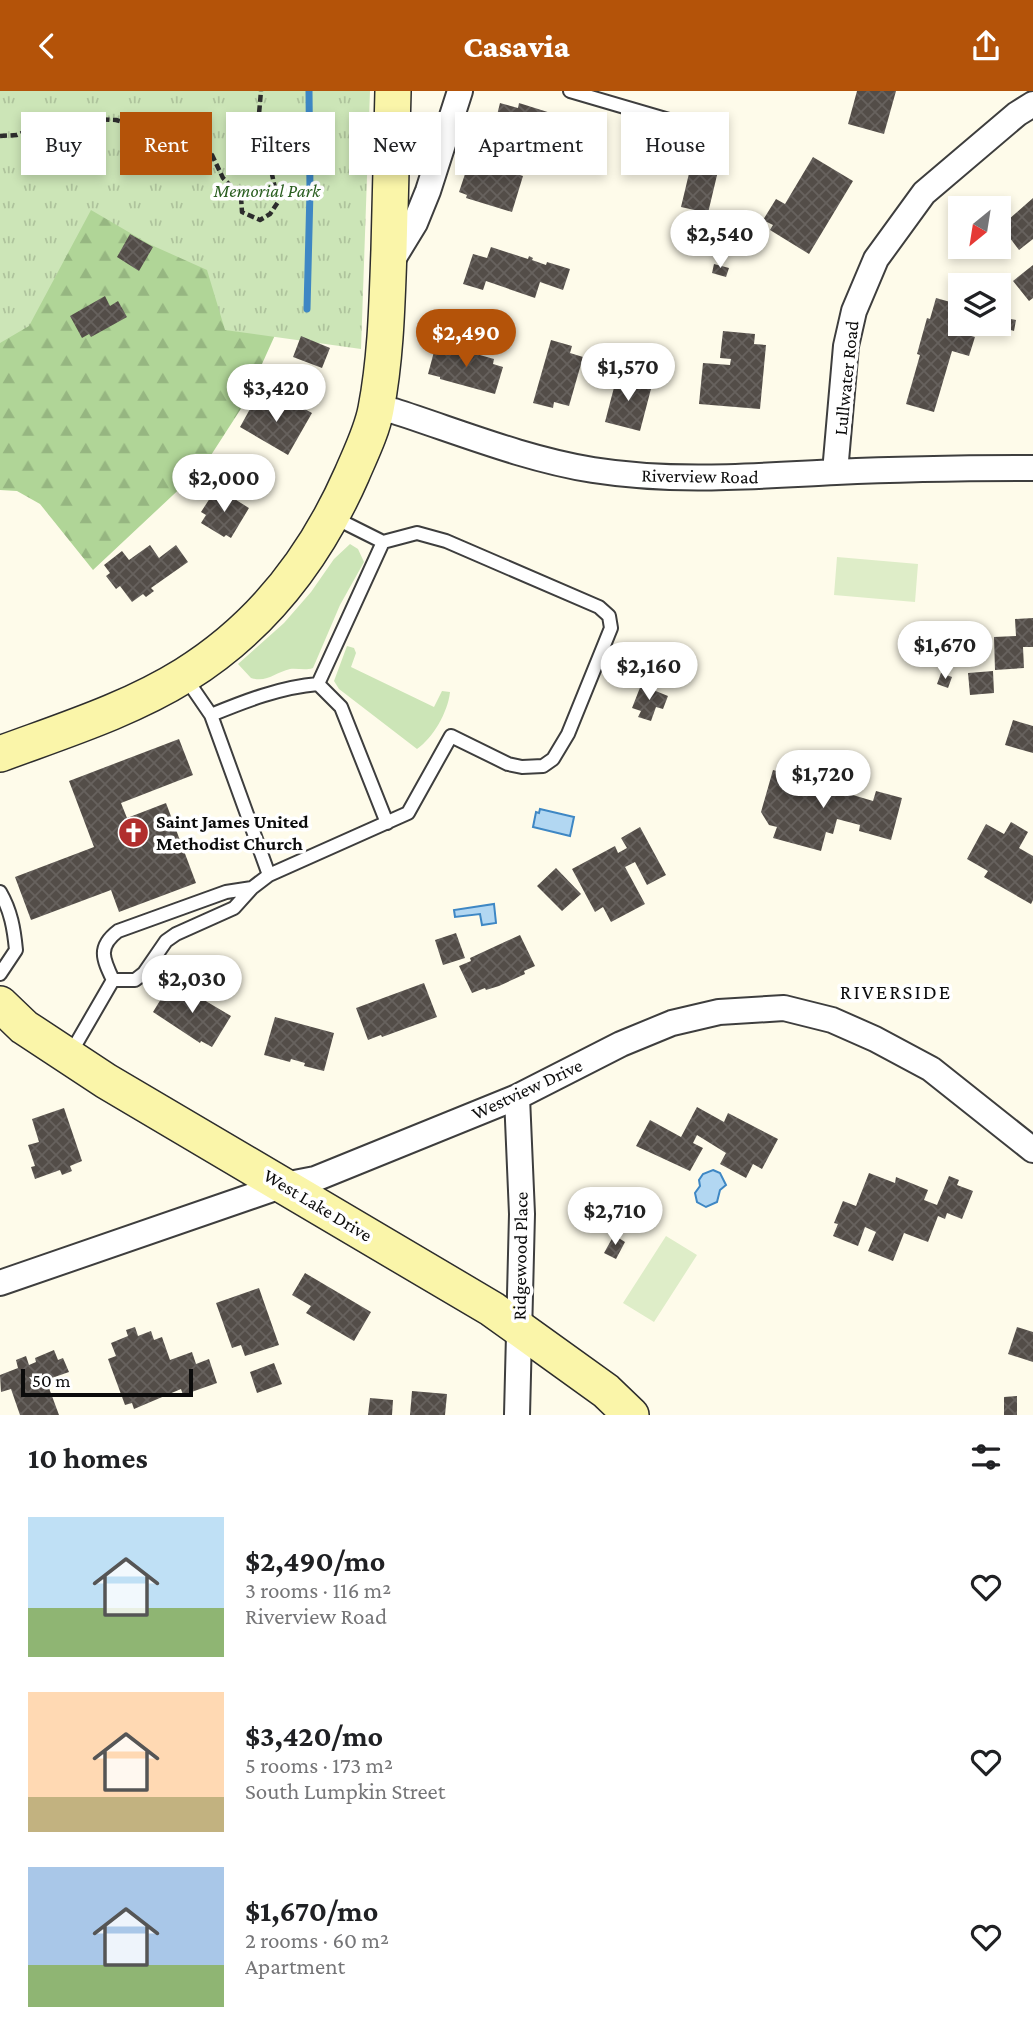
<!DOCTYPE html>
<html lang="en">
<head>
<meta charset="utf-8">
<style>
  body { margin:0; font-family:"Crimson Pro",serif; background:#f2f2f2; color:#202124; height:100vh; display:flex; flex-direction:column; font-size:26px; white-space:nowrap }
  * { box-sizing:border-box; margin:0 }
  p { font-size:23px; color:#757577 }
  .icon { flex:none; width:38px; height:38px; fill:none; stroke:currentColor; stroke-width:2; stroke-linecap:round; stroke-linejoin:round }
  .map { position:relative; height:1324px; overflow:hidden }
  .panel { display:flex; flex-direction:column; background:#fff; flex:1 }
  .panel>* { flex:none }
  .guide { position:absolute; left:21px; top:21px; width:992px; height:63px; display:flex; gap:14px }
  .needle { width:46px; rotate:210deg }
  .tools { position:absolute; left:948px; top:105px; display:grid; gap:14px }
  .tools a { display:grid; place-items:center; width:63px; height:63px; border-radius:0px; background:#fff; box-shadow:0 4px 10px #0003; font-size:35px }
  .scale { position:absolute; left:21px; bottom:18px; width:172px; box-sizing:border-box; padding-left:7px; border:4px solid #0b0b0b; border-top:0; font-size:19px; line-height:24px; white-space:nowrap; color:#0b0b0b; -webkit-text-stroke:5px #fff; paint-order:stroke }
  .price { position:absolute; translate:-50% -60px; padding:0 16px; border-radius:24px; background:#fff; color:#222; font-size:23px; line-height:46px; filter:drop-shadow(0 2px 4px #0008) }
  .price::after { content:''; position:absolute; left:50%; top:42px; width:21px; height:16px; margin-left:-10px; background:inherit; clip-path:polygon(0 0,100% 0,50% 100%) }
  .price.on { background:#b45309; color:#fff }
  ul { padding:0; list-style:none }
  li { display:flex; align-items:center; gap:21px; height:175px; padding:0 28px }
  li span { display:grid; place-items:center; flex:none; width:196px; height:140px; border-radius:0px; color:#555 }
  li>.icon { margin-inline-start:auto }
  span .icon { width:84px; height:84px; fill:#fffc; stroke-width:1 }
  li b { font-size:30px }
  h2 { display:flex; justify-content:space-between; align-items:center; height:84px; padding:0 28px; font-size:30px }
  .pill { padding:0 24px; border-radius:0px; background:#fff; box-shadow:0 4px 10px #0003; font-size:24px; line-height:63px }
  .pill.on { background:#b45309; color:#fff }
  header { display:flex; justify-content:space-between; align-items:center; height:91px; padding:0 28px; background:#b45309; color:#fff; font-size:32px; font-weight:800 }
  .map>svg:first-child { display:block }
</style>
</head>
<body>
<header><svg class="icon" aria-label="back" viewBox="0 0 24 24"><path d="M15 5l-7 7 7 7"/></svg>Casavia<svg class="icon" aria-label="share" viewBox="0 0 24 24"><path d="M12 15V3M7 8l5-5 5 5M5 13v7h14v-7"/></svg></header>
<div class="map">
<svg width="1033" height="1324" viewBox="0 0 1033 1324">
  <defs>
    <pattern id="forest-firs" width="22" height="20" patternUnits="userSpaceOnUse" patternTransform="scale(1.75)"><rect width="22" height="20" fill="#b0d597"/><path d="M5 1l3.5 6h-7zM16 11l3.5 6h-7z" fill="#96b681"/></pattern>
    <pattern id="park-tufts" width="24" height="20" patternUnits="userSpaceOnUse" patternTransform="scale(1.75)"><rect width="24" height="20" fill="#cce5b7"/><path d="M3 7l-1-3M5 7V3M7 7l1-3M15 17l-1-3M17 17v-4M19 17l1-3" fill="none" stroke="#aec39c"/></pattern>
    <pattern id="building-cross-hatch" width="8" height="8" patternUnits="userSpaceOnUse" patternTransform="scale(1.75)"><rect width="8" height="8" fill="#534d48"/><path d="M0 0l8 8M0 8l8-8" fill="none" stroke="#67625e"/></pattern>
  </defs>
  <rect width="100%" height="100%" fill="#fefbea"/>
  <path fill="#cce5b7" d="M350,453L358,458L364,471L340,514L313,577C305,580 298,577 290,578C276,581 267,592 251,587L238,573L284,532L311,501L334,468Z
    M347,555L354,557L356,562L351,576L434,616L442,600L450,601C448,621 433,647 417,658L339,598L334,590Z"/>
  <path fill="url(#forest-firs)" d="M0,0L280,233L244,313L204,375L93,479L40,413L17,400L0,399Z"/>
  <path fill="url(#park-tufts)" d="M0,0H370L361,258L225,239L207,179L149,153L91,119L29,235L0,252Z"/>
  <path fill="#deedc8" d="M837,466L918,473L915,511L834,504Z
    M666,1145L697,1164L654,1231L623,1212Z"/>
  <path fill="#b2d7f2" stroke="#3e87c4" stroke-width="2" d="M540,718L574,726L570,745L533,736L536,721L539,722Z
    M494,813L496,832L482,834L480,823L455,826L454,819Z
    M713,1079L720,1082L726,1094L720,1099L717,1111L706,1116L697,1111L695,1102L700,1095L699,1089L703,1083Z"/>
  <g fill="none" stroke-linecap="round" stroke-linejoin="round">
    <path stroke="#3e87c4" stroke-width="7" d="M307,218L310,100L309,0"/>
  </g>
  <path fill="url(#building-cross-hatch)" d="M857,0H896L884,43L848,33Z
    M500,12L518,17L519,12L573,29L567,53L542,47L539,58L520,52V55L513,53L514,51L509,48L494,44L496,34L490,33L493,22L497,24Z
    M813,66L853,90L809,163L770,139L773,134L763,129L776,108L785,113Z
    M469,71L477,74L478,71L523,85L512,121L466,107L467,104L459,101Z
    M691,74L718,80L708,122L681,116Z
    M1033,107V148L1019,159L1001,135Z
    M130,143L153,156L139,180L117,166Z
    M491,156L528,168L529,165L533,167L532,169L546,174L547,171L570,178L563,199L540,191L535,207L486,190L483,199L463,193L473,163L487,167Z
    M714,173L729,177L726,186L712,182Z
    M1033,174V207L1029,210L1013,190Z
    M105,205L110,215L118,210L127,226L91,246L89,243L82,247L70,225Z
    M936,207L961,214V231L958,241L975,246L969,265L952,260L934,321L906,313L920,264L917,263L927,227L930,228Z
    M1006,227L1016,229L1014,240L1004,237Z
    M723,240L755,243L754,253L766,254L760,318L699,313L703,272L730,274L731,268L720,267Z
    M301,245L330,257L322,277L293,266Z
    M551,249L572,255L570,262L583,266L569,315L554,311L553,317L533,312Z
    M448,255L494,268L493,273L503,276L495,303L440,288V286L428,283L435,257L447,260Z
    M617,285L652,294L640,340L605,331Z
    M265,306L286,318L290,310L312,322L288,364L240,336L255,309L262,313Z
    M220,399L249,417L231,447L226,444L224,446L201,432L206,424L201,421L212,404L215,406Z
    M150,454L159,467L176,454L188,471L151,497L154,500L146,506L143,503L132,511L120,495L116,498L106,485L110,482L104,474L122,460L129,469Z
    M1033,527V556H1023L1024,577L995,579L994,546L1016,545L1015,528Z
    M993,580L994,602L970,604L968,582Z
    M941,582L952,586L948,597L937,593Z
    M641,594L668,605L663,618L656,616L651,630L638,626L641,620L632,617Z
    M1013,629L1033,635V662L1005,654Z
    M179,648L193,684L121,712L127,727L166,712L196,792L119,821L111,799L31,829L15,786L94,756L69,690Z
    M773,679L809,689L810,683L838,690L836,699L873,710L876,700L902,707L891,749L859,740L860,734L837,728L833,743L826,741L821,760L773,747L777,736L769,734L761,721Z
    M1011,731L1028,741L1019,757L1033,765V809L1031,813L984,786L988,780L967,768L986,733L1004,743Z
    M640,736L666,784L647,794L635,771L625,776L645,813L611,831L603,816L595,821L572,778L615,755L618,762L627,757L621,747Z
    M556,777L581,803L562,820L537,795Z
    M456,842L465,867L443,874L435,849Z
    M520,844L535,875L524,880L525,883L499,895L486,899L485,897L472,902L459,875L471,870L470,867Z
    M172,890L231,925L212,956L201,950L200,952L153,921Z
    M424,892L437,926L382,946L381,944L368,949L356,917Z
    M275,926L334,942L324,980L304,975L305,972L291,968L290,971L264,964Z
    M697,1016L724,1031L728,1022L778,1048L762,1078L753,1073L746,1087L720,1073L726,1062L697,1044L693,1052L703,1057L690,1080L636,1055L650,1029L681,1046Z
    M64,1017L82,1070L70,1075L72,1080L62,1084L60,1079L35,1088L31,1076L35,1075L28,1054L39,1051L32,1028Z
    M869,1082L895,1092L896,1086L928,1099L924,1109L937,1114L949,1085L959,1089L957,1094L973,1100L962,1128L947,1122L945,1128L938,1125L928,1151L904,1142L893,1170L868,1160L876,1141L865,1136L858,1155L833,1145L838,1133L834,1132L843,1110L856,1115Z
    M614,1144L625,1151L616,1168L604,1162Z
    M305,1182L371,1221L354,1250L306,1222L311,1215L292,1204Z
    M259,1197L279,1254L245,1265L241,1254L232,1257L216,1212Z
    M135,1236L138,1245L151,1240L154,1249L162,1246L170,1269L192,1261L196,1273L209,1268L217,1292L183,1304L181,1298L134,1318L132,1312L125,1314L108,1268L116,1265L111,1252L128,1245L126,1239Z
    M1017,1236L1033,1241V1271L1008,1263Z
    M54,1259L58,1269L63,1267L69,1281L46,1289L59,1324H20L11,1298L1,1301L0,1284L18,1277L16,1269L26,1265L29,1274L36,1271L35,1267Z
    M274,1272L282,1293L257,1302L250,1281Z
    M412,1300L447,1303L445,1324H410Z
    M1017,1305V1324H1004V1306Z
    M370,1307L393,1309L392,1324H368Z"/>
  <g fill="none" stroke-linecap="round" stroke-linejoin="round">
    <defs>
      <path id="lane" d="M570,0L686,34
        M333,426L383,451L318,593L341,616L387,732
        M185,586L211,624L269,784
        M211,624C245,610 281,596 318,593
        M0,801C11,820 14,838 16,859L0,883
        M113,889H135L144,882L166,850L176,843L234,817L252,797L269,784L408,722L451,645L508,673L522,676L543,675L553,668L568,643L611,537L609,525L599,516L446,450L417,442L383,451
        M113,889C103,868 97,856 118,840L226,801L252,797
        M69,965L113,889"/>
      <path id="street" d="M390,173L415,132L428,100L460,0
        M376,319L394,320C459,341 525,368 593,379C675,392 754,385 836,381C902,378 967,377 1033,377
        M835,381L846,255L854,220L876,168L924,102L1017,23L1033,13
        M517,1006L522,1123L517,1324
        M0,1192L284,1094L315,1088L517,1006L621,953L672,932L719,921L784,917L832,929L875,948L931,978L1033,1059"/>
      <path id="secondary" d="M0,663C62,640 129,619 185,584C262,536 316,465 352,383C361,362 372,340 376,318C386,266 387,212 389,159C390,106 392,53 393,0
        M0,913L24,936L106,990L492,1218L606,1300L631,1324"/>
    </defs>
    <use href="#lane" stroke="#3e3e3e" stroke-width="16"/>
    <use href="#street" stroke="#3e3e3e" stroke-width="28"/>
    <use href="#secondary" stroke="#2d2d2d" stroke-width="38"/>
    <path stroke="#2d2d2d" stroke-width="4.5" stroke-dasharray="7 3.5" stroke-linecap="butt" d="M0,45L17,44L43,33L92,28L116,29L156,41L195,54L212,64L223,87L241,106L242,121L260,129L270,123L278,111L270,74L254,45L252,34L259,23L261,0"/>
    <use href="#lane" stroke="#fff" stroke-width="12"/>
    <use href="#street" stroke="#fff" stroke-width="24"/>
    <use href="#secondary" stroke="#faf5a9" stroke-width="35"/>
  </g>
  <defs>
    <symbol id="church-disc" viewBox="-11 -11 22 22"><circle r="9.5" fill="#b12e2d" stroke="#fff"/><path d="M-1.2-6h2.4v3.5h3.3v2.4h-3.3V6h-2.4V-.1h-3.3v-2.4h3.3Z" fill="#fff"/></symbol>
  </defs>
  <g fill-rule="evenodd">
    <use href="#church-disc" x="116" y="724" width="35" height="35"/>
  </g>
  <g text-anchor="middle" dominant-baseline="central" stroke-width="7" stroke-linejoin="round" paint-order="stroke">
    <g font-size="19" font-style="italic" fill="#2a5e20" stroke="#fff">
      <text x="267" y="99">Memorial Park</text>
    </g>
    <g font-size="19" fill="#0b0b0b" stroke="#fff">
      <text transform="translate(846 287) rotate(-84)">Lullwater Road</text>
      <text transform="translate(700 385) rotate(1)">Riverview Road</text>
      <text transform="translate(527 998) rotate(-25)">Westview Drive</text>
      <text transform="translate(318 1114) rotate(31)">West Lake Drive</text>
      <text transform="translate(520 1165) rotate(-89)">Ridgewood Place</text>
    </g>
    <g font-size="19" font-weight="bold" fill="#0b0b0b" stroke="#fff" text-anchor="start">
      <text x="156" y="730">Saint James United<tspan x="156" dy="22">Methodist Church</tspan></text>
    </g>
    <g font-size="21" letter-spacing="2" fill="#0b0b0b" stroke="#fff">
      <text x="896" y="901">RIVERSIDE</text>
    </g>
  </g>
</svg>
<div class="tools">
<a><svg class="needle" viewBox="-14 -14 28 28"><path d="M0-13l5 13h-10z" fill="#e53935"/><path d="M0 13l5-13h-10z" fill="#757577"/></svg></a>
<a><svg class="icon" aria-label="layers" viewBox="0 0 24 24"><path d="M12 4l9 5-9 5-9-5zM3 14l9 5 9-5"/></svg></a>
</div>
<div class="scale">50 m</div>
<b class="price" style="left:720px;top:179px">$2,540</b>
<b class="price on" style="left:466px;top:278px">$2,490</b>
<b class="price" style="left:628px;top:312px">$1,570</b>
<b class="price" style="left:276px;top:333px">$3,420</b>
<b class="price" style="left:224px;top:423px">$2,000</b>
<b class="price" style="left:945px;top:590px">$1,670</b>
<b class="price" style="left:649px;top:611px">$2,160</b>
<b class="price" style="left:823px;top:719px">$1,720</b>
<b class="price" style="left:192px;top:924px">$2,030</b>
<b class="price" style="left:615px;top:1156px">$2,710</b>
<div class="guide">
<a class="pill">Buy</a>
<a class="pill on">Rent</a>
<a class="pill">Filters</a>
<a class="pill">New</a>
<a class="pill">Apartment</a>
<a class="pill">House</a>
</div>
</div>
<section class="panel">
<h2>10 homes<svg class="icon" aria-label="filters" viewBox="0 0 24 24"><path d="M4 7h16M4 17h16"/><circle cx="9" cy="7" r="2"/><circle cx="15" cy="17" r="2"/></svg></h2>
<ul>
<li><span style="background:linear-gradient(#bfe0f5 65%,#8fb573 0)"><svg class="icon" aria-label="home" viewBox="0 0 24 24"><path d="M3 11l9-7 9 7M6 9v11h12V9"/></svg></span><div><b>$2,490/mo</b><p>3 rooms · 116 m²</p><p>Riverview Road</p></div><svg class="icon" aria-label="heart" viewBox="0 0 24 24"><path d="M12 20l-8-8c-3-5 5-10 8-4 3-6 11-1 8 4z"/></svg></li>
<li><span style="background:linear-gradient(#ffd9b3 75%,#c2b280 0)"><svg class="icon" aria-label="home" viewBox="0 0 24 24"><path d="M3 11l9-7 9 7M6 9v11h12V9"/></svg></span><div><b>$3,420/mo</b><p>5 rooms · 173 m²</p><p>South Lumpkin Street</p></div><svg class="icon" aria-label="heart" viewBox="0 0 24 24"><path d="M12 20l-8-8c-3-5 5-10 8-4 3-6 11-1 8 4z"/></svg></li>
<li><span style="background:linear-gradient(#a9c7e8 70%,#8fb573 0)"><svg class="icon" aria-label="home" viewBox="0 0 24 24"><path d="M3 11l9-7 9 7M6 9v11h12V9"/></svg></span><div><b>$1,670/mo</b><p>2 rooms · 60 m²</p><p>Apartment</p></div><svg class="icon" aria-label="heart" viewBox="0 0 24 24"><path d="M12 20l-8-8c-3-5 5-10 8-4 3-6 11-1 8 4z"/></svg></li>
</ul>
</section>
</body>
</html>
